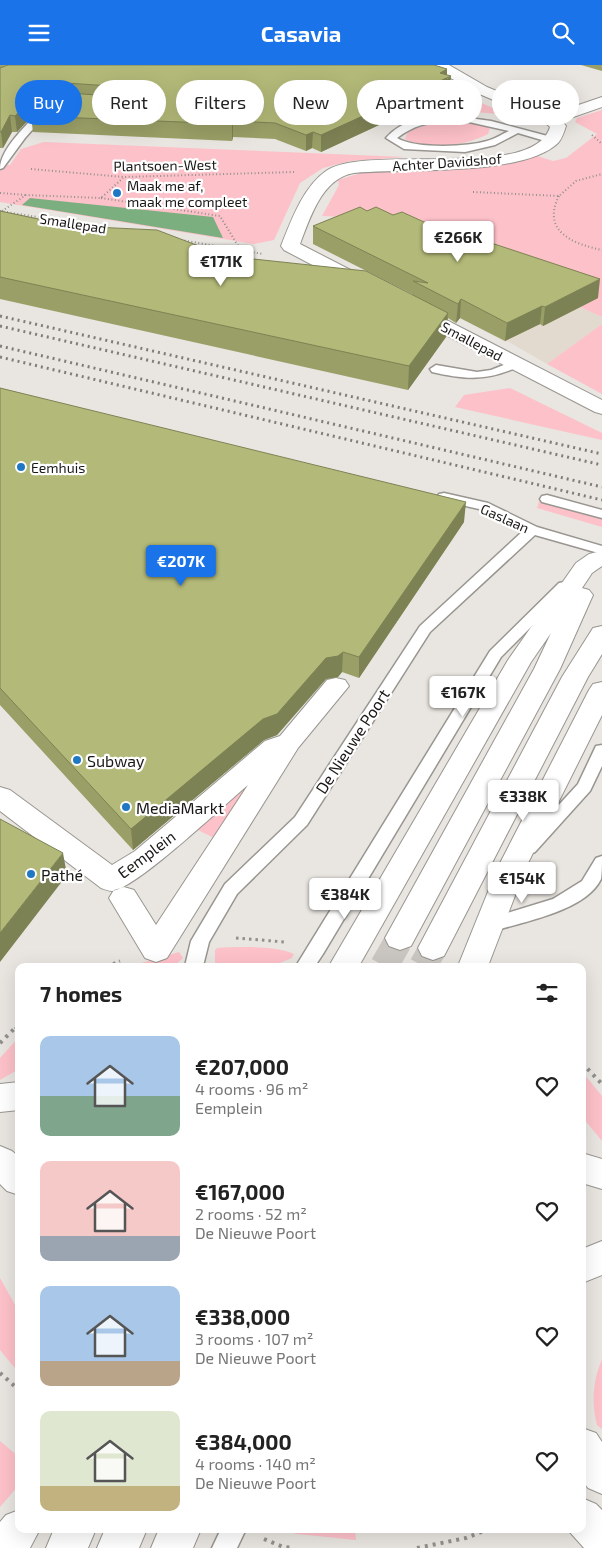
<!DOCTYPE html>
<html lang="en">
<head>
<meta charset="utf-8">
<style>
  body { margin:0; font-family:"Exo 2",sans-serif; background:#f6f6f6; color:#222; height:100vh; display:flex; flex-direction:column; font-size:19px; white-space:nowrap }
  * { box-sizing:border-box; margin:0 }
  p { font-size:16px; color:#767676 }
  .icon { flex:none; width:28px; height:28px; fill:none; stroke:currentColor; stroke-width:2; stroke-linecap:round; stroke-linejoin:round }
  .map { position:relative; flex:1; overflow:hidden }
  .details { position:absolute; left:15px; top:898px; width:571px; height:570px; display:flex; flex-direction:column; background:#fff; border-radius:10px; box-shadow:0 5px 20px #0002 }
  .details>* { flex:none }
  .banner { position:absolute; left:15px; top:15px; width:572px; height:45px; display:flex; gap:10px }
  .price { position:absolute; translate:-50% -42px; padding:0 11px; border-radius:5px; background:#fff; color:#222; font-size:16px; line-height:32px; filter:drop-shadow(0 1px 2px #0008) }
  .price::after { content:''; position:absolute; left:50%; top:30px; width:15px; height:11px; margin-left:-8px; background:inherit; clip-path:polygon(0 0,100% 0,50% 100%) }
  .price.current { background:#1a73e8; color:#fff }
  ul { padding:0; list-style:none }
  li { display:flex; align-items:center; gap:15px; height:125px; padding:0 25px }
  li span { display:grid; place-items:center; flex:none; width:140px; height:100px; border-radius:10px; color:#555 }
  li>.icon { margin-inline-start:auto }
  span .icon { width:60px; height:60px; fill:#fffc; stroke-width:1 }
  li b { font-size:21px }
  h2 { display:flex; justify-content:space-between; align-items:center; height:60px; padding:0 25px; font-size:21px }
  .pill { padding:0 18px; border-radius:22px; background:#fff; box-shadow:0 5px 20px #0002; font-size:18px; line-height:45px }
  .pill.current { background:#1a73e8; color:#fff }
  header { display:flex; justify-content:space-between; align-items:center; height:65px; padding:0 25px; background:#1a73e8; color:#fff; font-size:22px; font-weight:700 }
  .map>svg:first-child { display:block }
</style>
</head>
<body>
<header><svg class="icon" aria-label="menu" viewBox="0 0 24 24"><path d="M4 6h16M4 12h16M4 18h16"/></svg>Casavia<svg class="icon" aria-label="search" viewBox="0 0 24 24"><circle cx="10" cy="10" r="6"/><path d="M15 15l6 6"/></svg></header>
<div class="map">
<svg width="602" height="1483" viewBox="0 0 602 1483">
  <rect width="100%" height="100%" fill="#e9e5e0"/>
  <path fill="#e2dace" d="M454,163L577,210L580,242L602,252V259L547,299L507,276L506,277L407,226L376,198Z"/>
  <path fill="#fdc1c9" d="M463,30L509,50L476,47L451,36Z
    M602,45V252L580,242L576,210L454,163L415,155L322,151L339,120L338,115L361,108L374,106L505,99L534,90L553,96L566,93L597,69L575,57L577,53Z
    M460,58L481,59L490,63L488,69C466,81 428,85 405,74L408,66L431,59Z
    M44,77L405,92L350,96L323,103L300,118L274,175L254,179L0,137V100H10L21,84Z
    M602,259V329L547,299Z
    M510,323L602,368V375L455,342L464,330Z
    M540,434H544L543,437L602,453V462L537,443Z
    M277,688L218,775L198,765Z
    M217,883C238,882 275,880 294,889L292,893L272,901H215V885Z
    M179,887L183,893L174,901H131Z
    M19,972V1004L0,1015V993Z
    M583,1008L602,1031V1076L583,1053Z
    M0,1213L19,1247V1308L0,1285Z
    M602,1294V1364L597,1360C591,1337 593,1316 602,1294Z
    M0,1376L19,1392V1420L0,1442Z
    M276,1464H355L356,1475L297,1469Z"/>
  <path fill="#7baf80" d="M30,133L213,152L223,173L22,140Z"/>
  <g fill="none" stroke-linecap="round" stroke-linejoin="round">
    <path stroke="#cac6c2" stroke-width="28" stroke-dasharray="28 14" stroke-linecap="butt" d="M384,901L400,873
      M423,901L433,883"/>
    <defs>
      <path id="lane" d="M47,40L52,43L50,45L25,73L3,103L0,104C0,83 30,57 44,41Z
        M447,50L491,56L555,73L557,75L552,78L518,68L495,80L465,87L404,84L386,73C402,55 424,52 447,50ZM447,56L469,57L509,66C502,69 495,74 487,76C467,82 415,84 397,73C413,61 427,57 447,56Z
        M516,295L522,299L520,301C488,316 466,315 432,307L430,304L436,300L477,307L491,305Z
        M444,428L488,438L537,462L602,481V489L535,470L430,567L307,760L237,829L209,877L203,901H185L191,876L225,819L295,752L420,561L523,466L479,444L439,435L437,432L439,429Z
        M547,430L602,445V453L542,437L540,434L542,431Z
        M564,517L569,518L571,521L569,524L501,592L323,889L315,901H296L490,586L559,518Z
        M602,680V701L590,726L535,787L529,789L523,787L521,783L523,779L578,719L596,681Z
        M602,791C602,798 602,808 601,814C586,846 522,857 490,867L484,865L481,860L484,855L553,834L582,816L596,793Z
        M221,1464H246L237,1483H212Z"/>
      <path id="street" d="M431,0H449L487,22L552,49L602,32V42L562,56L566,61C564,67 562,74 558,78C523,112 402,103 354,108C322,113 310,153 300,179L370,215L372,219L370,223L363,225L356,223L284,185L281,181C291,156 303,122 326,106C367,78 534,117 550,62L545,57L477,28L433,3Z
        M414,240L421,242L602,335V349L595,347L407,250L405,246L407,242Z
        M336,613L345,615L349,621L298,683L167,893L156,897L145,893L109,833L114,825L124,822L134,825L156,860L248,720C225,739 136,824 112,826C109,826 104,824 101,823L0,746V722L10,725L112,800L135,786L265,676L280,671L327,615Z
        M19,1017V1045L0,1047V1019Z
        M0,1081L12,1086L19,1092V1130L7,1126L0,1119Z
        M582,1088L602,1094V1124L582,1118Z
        M602,1176V1210L582,1218V1184Z"/>
      <path id="secondary" d="M597,487L602,488V501L592,508L582,523L589,525L593,530L560,604L411,881L400,885L389,881L385,873L534,604L551,568L531,597L359,901H329L508,595L576,498L589,489Z
        M602,561V589L588,612L444,891L433,895L422,891L418,883L562,612L593,563Z
        M602,617V650L526,802L488,901H458L498,802L589,625L593,619Z
        M582,1363L596,1368L602,1377V1429L588,1423L582,1415Z
        M582,1433L596,1439L602,1445V1483H584L567,1464H582Z
        M19,1445V1464H40L30,1483H0V1457L6,1450Z
        M54,1464H96L88,1483H46Z
        M105,1464H147L139,1483H97Z
        M159,1464H201L193,1483H151Z"/>
    </defs>
    <use href="#lane" stroke="#999691" stroke-width="3"/>
    <use href="#street" stroke="#999691" stroke-width="2"/>
    <use href="#secondary" stroke="#999691" stroke-width="2"/>
    <path stroke="#92908c" stroke-width="2" stroke-dasharray="1 2.5" stroke-linecap="butt" d="M592,70L602,79
      M31,104L124,112L294,107
      M473,127L559,131L576,116L602,109
      M0,128L26,130
      M559,131C541,166 573,179 602,185
      M101,133L220,151L240,184
      M0,146L106,163
      M2,146L26,130L101,133L123,113
      M181,175L263,189"/>
    <path stroke="#92908c" stroke-width="3" stroke-dasharray="2.5 4" stroke-linecap="butt" d="M236,873L285,877
      M107,901L120,896
      M15,964L19,960"/>
    <path stroke="#92908c" stroke-width="4" stroke-dasharray="3 5" stroke-linecap="butt" d="M0,978L16,962
      M582,998L602,1019
      M0,1308L19,1325
      M264,1474L283,1482L294,1483
      M417,1483L466,1473L489,1464"/>
    <use href="#lane" fill="#fff" fill-rule="evenodd"/>
    <use href="#street" fill="#fff" fill-rule="evenodd"/>
    <use href="#secondary" fill="#fff" fill-rule="evenodd"/>
    <path stroke="#7f7c79" stroke-width="3" stroke-dasharray="2 4" stroke-linecap="butt" d="M0,251L602,389
      M0,261L602,400
      M0,281L602,422
      M0,292L602,435"/>
  </g>
  <path fill="#9a9f67" d="M0,0L447,10L450,27L321,87L312,83L306,86L275,74L233,72L232,76L33,67L31,52L17,67H12L3,83H0Z
    M581,0H602V6Z
    M0,146L225,191L412,230V229L313,179V161L367,146L393,150L446,167L598,233L543,261L540,259L505,276L460,253L456,258L448,253L446,272L408,325L0,234Z
    M0,323L464,457L359,613L342,607L338,612L326,614L277,670L264,675L133,785L0,640Z"/>
  <path fill="#7d8254" d="M447,4V14L451,11L450,27L321,87V70Z
    M50,17L52,33L31,51V52L17,67L15,51L46,19Z
    M10,50L12,67L3,83L1,67Z
    M233,56V72L232,76V59Z
    M313,67L312,83L306,86V70Z
    M600,214L598,233L543,261L545,242Z
    M461,234L460,253L456,258L458,239Z
    M542,241L540,259L505,276L507,258Z
    M448,248L446,272L408,325L409,301Z
    M466,437L464,457L359,613V592Z
    M343,587L342,607L338,612L326,614L277,670L264,675L133,785L131,764L326,593Z
    M63,788L67,810L0,897V868Z"/>
  <path fill="#b3b978" stroke="#7d8254" d="M8,0H434L447,4L440,8L451,11L321,70L313,67L306,70L275,58L233,56L232,59L31,51L53,27L142,33L149,29L142,23L50,17L46,19L15,51L10,50L1,67H0V3Z
    M360,142L367,146L376,142L393,150L402,147L446,167L452,165L600,214L545,242L542,241L507,258L461,234L458,239L413,216L428,218L313,161Z
    M0,146L72,161L157,165L225,191L366,206L448,248L409,301L0,212Z
    M0,323L466,437L359,592L343,587L338,591L326,593L277,649L263,654L131,764L0,623Z
    M0,754L63,788L0,868Z"/>
  <g fill="#2078c5" stroke="#fff" stroke-width="2">
    <circle cx="117" cy="128" r="5"/>
    <circle cx="21" cy="402" r="5"/>
    <circle cx="77" cy="695" r="5"/>
    <circle cx="126" cy="742" r="5"/>
    <circle cx="31" cy="809" r="5"/>
  </g>
  <g text-anchor="middle" dominant-baseline="central" stroke-width="4.5" stroke-linejoin="round" paint-order="stroke">
    <g font-size="14" fill="#191816" stroke="#fff">
      <text transform="translate(447 97) rotate(-4)">Achter Davidshof</text>
      <text transform="translate(165 100) rotate(-1)">Plantsoen-West</text>
      <text transform="translate(73 158) rotate(9)">Smallepad</text>
      <text transform="translate(472 276) rotate(28)">Smallepad</text>
      <text transform="translate(505 453) rotate(24)">Gaslaan</text>
    </g>
    <g font-size="14" fill="#191816" stroke="#fff" text-anchor="start">
      <text x="127" y="120">Maak me af,<tspan x="127" dy="16">maak me compleet</tspan></text>
      <text x="31" y="402">Eemhuis</text>
    </g>
    <g font-size="16" fill="#191816" stroke="#fff">
      <text transform="translate(352 676) rotate(-57)">De Nieuwe Poort</text>
      <text transform="translate(146 789) rotate(-37)">Eemplein</text>
    </g>
    <g font-size="16" fill="#191816" stroke="#fff" text-anchor="start">
      <text x="87" y="695">Subway</text>
      <text x="136" y="742">MediaMarkt</text>
      <text x="41" y="809">Pathé</text>
    </g>
  </g>
</svg>
<b class="price" style="left:458px;top:198px">€266K</b>
<b class="price" style="left:221px;top:222px">€171K</b>
<b class="price current" style="left:181px;top:522px">€207K</b>
<b class="price" style="left:463px;top:653px">€167K</b>
<b class="price" style="left:523px;top:757px">€338K</b>
<b class="price" style="left:522px;top:839px">€154K</b>
<b class="price" style="left:345px;top:855px">€384K</b>
<div class="banner">
<a class="pill current">Buy</a>
<a class="pill">Rent</a>
<a class="pill">Filters</a>
<a class="pill">New</a>
<a class="pill">Apartment</a>
<a class="pill">House</a>
</div>
<section class="details">
<h2>7 homes<svg class="icon" aria-label="filters" viewBox="0 0 24 24"><path d="M4 7h16M4 17h16"/><circle cx="9" cy="7" r="2"/><circle cx="15" cy="17" r="2"/></svg></h2>
<ul>
<li><span style="background:linear-gradient(#a9c7e8 60%,#7fa58c 0)"><svg class="icon" aria-label="home" viewBox="0 0 24 24"><path d="M3 11l9-7 9 7M6 9v11h12V9"/></svg></span><div><b>€207,000</b><p>4 rooms · 96 m²</p><p>Eemplein</p></div><svg class="icon" aria-label="heart" viewBox="0 0 24 24"><path d="M12 20l-8-8c-3-5 5-10 8-4 3-6 11-1 8 4z"/></svg></li>
<li><span style="background:linear-gradient(#f6c9c9 75%,#9aa5b1 0)"><svg class="icon" aria-label="home" viewBox="0 0 24 24"><path d="M3 11l9-7 9 7M6 9v11h12V9"/></svg></span><div><b>€167,000</b><p>2 rooms · 52 m²</p><p>De Nieuwe Poort</p></div><svg class="icon" aria-label="heart" viewBox="0 0 24 24"><path d="M12 20l-8-8c-3-5 5-10 8-4 3-6 11-1 8 4z"/></svg></li>
<li><span style="background:linear-gradient(#a9c7e8 75%,#b9a48a 0)"><svg class="icon" aria-label="home" viewBox="0 0 24 24"><path d="M3 11l9-7 9 7M6 9v11h12V9"/></svg></span><div><b>€338,000</b><p>3 rooms · 107 m²</p><p>De Nieuwe Poort</p></div><svg class="icon" aria-label="heart" viewBox="0 0 24 24"><path d="M12 20l-8-8c-3-5 5-10 8-4 3-6 11-1 8 4z"/></svg></li>
<li><span style="background:linear-gradient(#dfe7d0 75%,#c2b280 0)"><svg class="icon" aria-label="home" viewBox="0 0 24 24"><path d="M3 11l9-7 9 7M6 9v11h12V9"/></svg></span><div><b>€384,000</b><p>4 rooms · 140 m²</p><p>De Nieuwe Poort</p></div><svg class="icon" aria-label="heart" viewBox="0 0 24 24"><path d="M12 20l-8-8c-3-5 5-10 8-4 3-6 11-1 8 4z"/></svg></li>
</ul>
</section>
</div>
</body>
</html>
